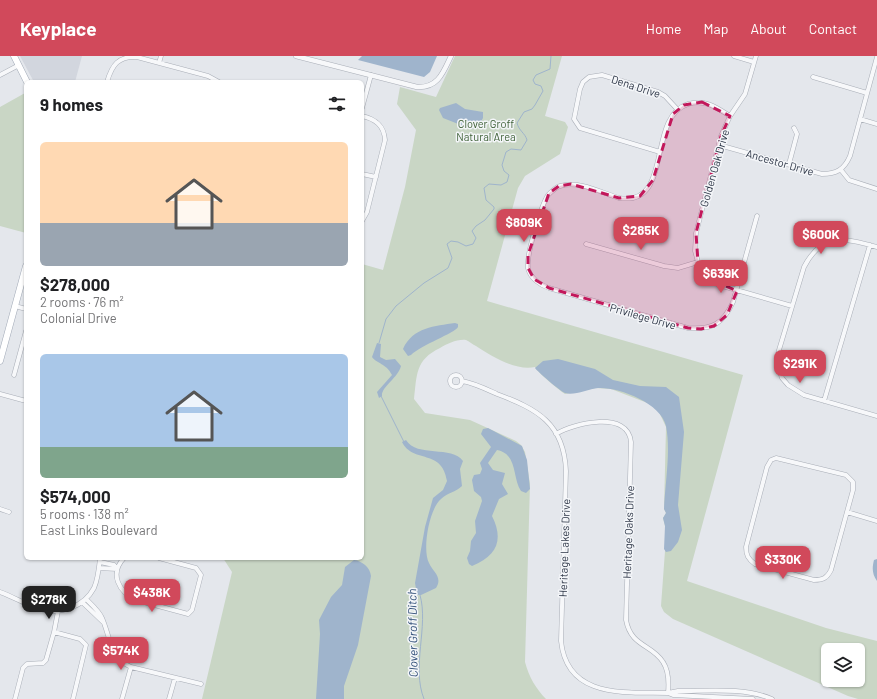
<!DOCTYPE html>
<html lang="en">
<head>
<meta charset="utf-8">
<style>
  body { margin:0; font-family:Barlow,sans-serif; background:#f6f6f6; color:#202124; height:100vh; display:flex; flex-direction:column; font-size:15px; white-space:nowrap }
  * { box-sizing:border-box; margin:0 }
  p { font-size:13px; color:#757577 }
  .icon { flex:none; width:22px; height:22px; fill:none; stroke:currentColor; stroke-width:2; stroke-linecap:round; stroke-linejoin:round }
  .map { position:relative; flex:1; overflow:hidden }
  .drawer { position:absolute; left:24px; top:24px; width:340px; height:480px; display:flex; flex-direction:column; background:#fff; border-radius:6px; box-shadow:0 1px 3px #0004 }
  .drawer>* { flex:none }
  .tools { position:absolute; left:821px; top:587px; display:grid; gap:8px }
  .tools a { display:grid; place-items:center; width:44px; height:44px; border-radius:6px; background:#fff; box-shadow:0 1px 3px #0004; font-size:20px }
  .price { position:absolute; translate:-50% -34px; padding:0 9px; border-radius:8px; background:#d1495b; color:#fff; font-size:13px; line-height:26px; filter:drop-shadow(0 1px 2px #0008) }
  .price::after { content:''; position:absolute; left:50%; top:24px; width:12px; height:9px; margin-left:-6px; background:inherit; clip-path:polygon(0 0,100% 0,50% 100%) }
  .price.current { background:#222; color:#fff }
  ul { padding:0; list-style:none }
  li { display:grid; align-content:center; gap:8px; height:212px; padding:0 16px }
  li span { display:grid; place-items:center; height:124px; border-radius:6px; color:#555 }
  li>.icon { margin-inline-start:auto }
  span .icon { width:72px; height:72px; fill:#fffc; stroke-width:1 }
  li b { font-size:17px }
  h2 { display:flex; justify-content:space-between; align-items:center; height:48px; padding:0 16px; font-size:17px }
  header { display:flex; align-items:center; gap:24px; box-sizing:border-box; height:56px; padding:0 20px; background:#d1495b; color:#fff }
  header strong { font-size:19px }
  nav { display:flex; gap:22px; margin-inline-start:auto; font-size:14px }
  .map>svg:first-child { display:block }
</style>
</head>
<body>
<header>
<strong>Keyplace</strong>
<nav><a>Home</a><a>Map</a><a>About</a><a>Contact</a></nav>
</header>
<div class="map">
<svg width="877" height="643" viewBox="0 0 877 643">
  <rect width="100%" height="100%" fill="#e4e7ec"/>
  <path fill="#d2d6de" d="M20,0H82L75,26H34Z"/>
  <path fill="#c9d6c5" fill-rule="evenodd" d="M455,0H562L545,60L565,66L568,71L560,98L525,120L518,132L487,245L743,319L687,525L826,572L877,585V643H858L848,640L673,563L664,556L661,550L665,495V470L663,462L666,457L664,453L666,371L659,356L650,348L611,333L596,332L565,338C559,334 537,316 535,311C516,315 493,301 476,290C473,289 469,285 466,284C457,283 447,288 440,292C415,304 417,319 414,343L425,357L470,364L516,385L521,389L525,396L530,428L525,606C529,621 536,633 546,643H202L232,516L223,502H362V208L383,214L405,131L416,74L397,48L400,31L436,41ZM828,594H858V624H828Z
    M25,37L26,42V177L0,170V51Z"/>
  <path fill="#9fb4cc" d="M362,0H437L430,16L424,21L358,4Z
    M456,47L465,53L483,56V62L478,71L471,73L443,62L439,54L440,52Z
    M455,267L458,268V271C455,277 421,289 411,299L408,300L403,293C413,271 435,270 455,267Z
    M377,287L381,288L380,301L386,304L395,303L401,310C398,322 381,331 382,340L379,342L377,336L392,319C386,307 377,308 372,301Z
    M558,303L595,313L613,324L640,330L666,331L679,341L684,376L678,449L682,474L678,486L671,495L666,496L664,493L665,470L663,462L666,457L664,453C665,428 671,395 666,370C661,347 619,331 598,332C588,333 574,340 565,337C561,336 537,315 535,312L543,305Z
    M488,372L522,390L527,404L530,433L526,437L521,435C512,422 518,398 497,394L488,407L493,414L505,417L502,428L508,438L499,443L492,460C504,484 497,500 472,510L469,508L467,502L470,495L471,485L476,477L475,465L482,445L481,441L474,435L472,424L474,419L480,418L482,413L480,407L491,391L481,378L483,373Z
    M406,384C417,402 452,389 463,405L460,413L462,430C456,436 447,437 441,443C429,453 422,494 429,507C433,516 443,521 436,532L421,539H417L415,527L425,471L433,442L443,434L447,425C442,392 413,408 402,386Z
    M877,503V525C872,518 872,512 874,504Z
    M354,504C362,505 370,511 371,520L358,589L344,630V643H316L320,578L319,564L331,541L342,529L345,511Z"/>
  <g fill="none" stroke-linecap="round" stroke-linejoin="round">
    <path stroke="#9fb4cc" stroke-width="1" d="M379,287L386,263L396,250L424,227L448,212L452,202L447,188L451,185L458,186L466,190L473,188L476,182L472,175L476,170L485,164L494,153V151L486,144L484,132L489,128L501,129L507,126L509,119L504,115L502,109L506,96L511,93L521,94L527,84C525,77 519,75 517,67L524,56L532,53L535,49L543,35L541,30L535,28L533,24L536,19L550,13L551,0
      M381,340L404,386
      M420,539C429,570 411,611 424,643"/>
    <defs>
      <path id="minor" d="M734,0L754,6
        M756,0L745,38L730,60L721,80L696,177L695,195L698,206L703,215L719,229L792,250
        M159,7L161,0
        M0,19L19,9
        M813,21L867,37
        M107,26C112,9 118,0 137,1L208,20L219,26
        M362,52L371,19
        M362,60C375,63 384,69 385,84L367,156L362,165
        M730,60C716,51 705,43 688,48C646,61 674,151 619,142C602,137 579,124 560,130C556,131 551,136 548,139C541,150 526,199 528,212C530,222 540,229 549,232L688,272C712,274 723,268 733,246L757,160
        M860,63L877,68
        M719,89L822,118C836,118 844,114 850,100L877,1
        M660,96L580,72L574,63L580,33L583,26L589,21L602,19L658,36L665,40L677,53
        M789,108L797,78L794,72
        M841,114L849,124L877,133
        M362,118L376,121
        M586,188L664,210L678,212L698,206
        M877,191C844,182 822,176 804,211L779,294V313L782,322L788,329L804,339L877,360
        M15,250L26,253
        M450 325a6 6 0 1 1 12 0a6 6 0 1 1-12 0Z
        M14,319L26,275
        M462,325C474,327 486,333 497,338C537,353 564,367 566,415L561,585C567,643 625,636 668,637L673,639L753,643
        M0,338L26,345
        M824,345L870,189
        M556,378C574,367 628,354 631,386L626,564C631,591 652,588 663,606C669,615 669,626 668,637
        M776,402L846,419L853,426V434L831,514C827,522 823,524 814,524L755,508C748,503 746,499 746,491L767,411L771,404Z
        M0,453L9,456
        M847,456L877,465
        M124,502C109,518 119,536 136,544L188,558L192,554L201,519L196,512L159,502
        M100,506L114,509L117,513
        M99,512L117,513
        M0,536C14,541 26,549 40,553C60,559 84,551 94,532C98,523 99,512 100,502
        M86,543C91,548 99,555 102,562C110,580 110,602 131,611L201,628
        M82,546L103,566
        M54,576L80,583L86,589L73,643
        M668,637L678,635C709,635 744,631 772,643
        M15,643L23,612L27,608L43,607L46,604L54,576L58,555
        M122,643L131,611
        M169,643L175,622"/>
      <path id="tertiary" d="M296,0L417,31C438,32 443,17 451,0"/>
      <path id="primary" d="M14,0L27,26
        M0,305L26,210"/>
    </defs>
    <use href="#minor" stroke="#a9aeb7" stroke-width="5"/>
    <use href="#tertiary" stroke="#a9aeb7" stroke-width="5.5"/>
    <use href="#primary" stroke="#a3abb8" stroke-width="7"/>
    <use href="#minor" stroke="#f7f8fa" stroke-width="4"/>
    <use href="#tertiary" stroke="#f7f8fa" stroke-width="4.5"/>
    <use href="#primary" stroke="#fff" stroke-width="6"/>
  </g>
  <path fill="#c2185b" fill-opacity="0.2" stroke="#c2185b" stroke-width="3" stroke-dasharray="8 5" stroke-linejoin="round" d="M702,46L730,60L721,80L696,177L698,206L710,223L737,235L727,259L714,270L701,273L688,272L549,232L534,223L528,212V199L549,137L559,130L571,128L619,142L640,140L653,124L673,58L684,49Z"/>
  <g text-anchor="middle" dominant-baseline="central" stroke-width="3" stroke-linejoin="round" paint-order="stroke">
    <g font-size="11" fill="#2b3445" stroke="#f4f6f9">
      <text transform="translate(636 30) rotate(18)">Dena Drive</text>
      <text transform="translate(780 106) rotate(16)">Ancestor Drive</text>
      <text transform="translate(714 112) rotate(-74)">Golden Oak Drive</text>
      <text transform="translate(643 260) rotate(16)">Privilege Drive</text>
      <text transform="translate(628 476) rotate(-88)">Heritage Oaks Drive</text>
      <text transform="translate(564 492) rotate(-88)">Heritage Lakes Drive</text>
    </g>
    <g font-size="11" fill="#3f6138" stroke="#f4f6f9">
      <text x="486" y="67">Clover Groff<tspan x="486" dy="13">Natural Area</tspan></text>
    </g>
    <g font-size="12" font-style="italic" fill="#34527a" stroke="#f4f6f9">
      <text transform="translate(412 577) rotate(-91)">Clover Groff Ditch</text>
    </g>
  </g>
</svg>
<div class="tools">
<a><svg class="icon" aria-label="layers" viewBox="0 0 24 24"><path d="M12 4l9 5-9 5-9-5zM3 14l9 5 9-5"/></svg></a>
</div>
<b class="price" style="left:524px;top:187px">$809K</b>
<b class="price" style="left:641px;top:195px">$285K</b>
<b class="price" style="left:821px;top:199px">$600K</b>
<b class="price" style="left:721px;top:238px">$639K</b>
<b class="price" style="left:800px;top:328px">$291K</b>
<b class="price" style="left:783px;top:524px">$330K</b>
<b class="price" style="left:152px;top:557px">$438K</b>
<b class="price current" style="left:49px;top:564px">$278K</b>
<b class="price" style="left:121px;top:615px">$574K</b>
<section class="drawer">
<h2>9 homes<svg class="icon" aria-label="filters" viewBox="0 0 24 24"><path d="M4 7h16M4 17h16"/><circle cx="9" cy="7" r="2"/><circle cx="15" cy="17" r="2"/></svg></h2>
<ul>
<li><span style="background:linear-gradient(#ffd9b3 65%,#9aa5b1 0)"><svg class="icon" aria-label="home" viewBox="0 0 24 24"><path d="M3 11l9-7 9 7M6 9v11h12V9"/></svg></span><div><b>$278,000</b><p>2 rooms · 76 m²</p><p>Colonial Drive</p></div></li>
<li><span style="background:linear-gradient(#a9c7e8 75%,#7fa58c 0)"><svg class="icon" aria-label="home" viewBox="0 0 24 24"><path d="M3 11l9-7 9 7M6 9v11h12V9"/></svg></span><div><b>$574,000</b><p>5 rooms · 138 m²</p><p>East Links Boulevard</p></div></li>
</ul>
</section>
</div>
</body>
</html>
